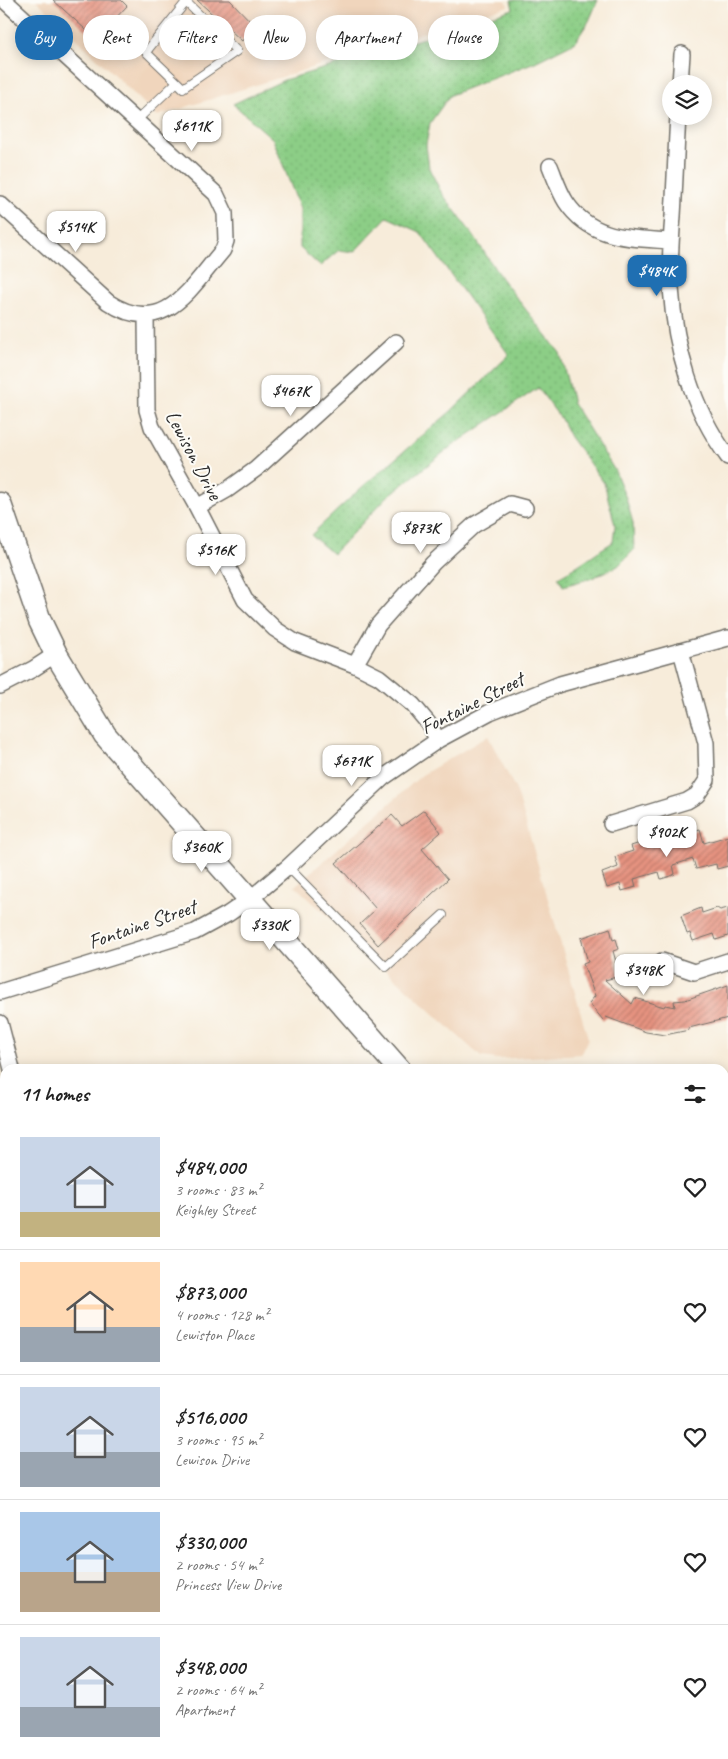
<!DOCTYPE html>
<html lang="en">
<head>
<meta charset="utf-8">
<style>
  body { margin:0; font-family:Caveat,sans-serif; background:#f6f6f6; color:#222; height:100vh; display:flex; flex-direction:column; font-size:19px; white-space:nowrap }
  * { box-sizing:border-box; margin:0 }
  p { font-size:16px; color:#767676 }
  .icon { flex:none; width:28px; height:28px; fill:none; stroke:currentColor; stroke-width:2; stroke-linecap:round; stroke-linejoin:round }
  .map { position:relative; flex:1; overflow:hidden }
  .side { position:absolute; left:0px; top:1064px; width:729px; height:696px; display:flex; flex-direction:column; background:#fff; border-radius:15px 15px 0 0; box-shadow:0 2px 12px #0003 }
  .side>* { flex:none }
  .banner { position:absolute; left:15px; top:15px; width:699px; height:45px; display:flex; gap:10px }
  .fabs { position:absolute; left:662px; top:75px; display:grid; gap:10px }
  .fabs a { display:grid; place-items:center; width:50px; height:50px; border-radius:50%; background:#fff; box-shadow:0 2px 12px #0003; font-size:25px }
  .price { position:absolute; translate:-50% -42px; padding:0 11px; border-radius:10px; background:#fff; color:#222; font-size:16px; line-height:32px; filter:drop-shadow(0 1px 2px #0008) }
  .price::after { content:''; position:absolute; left:50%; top:30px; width:15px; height:11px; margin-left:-8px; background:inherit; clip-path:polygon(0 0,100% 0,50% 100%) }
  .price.active { background:#1f6fb2; color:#fff }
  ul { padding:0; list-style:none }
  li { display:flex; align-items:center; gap:15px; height:125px; padding:0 20px }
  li+li { border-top:1px solid #e0e0e0 }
  li span { display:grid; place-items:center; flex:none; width:140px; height:100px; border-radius:0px; color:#555 }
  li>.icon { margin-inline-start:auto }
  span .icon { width:60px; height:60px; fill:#fffc; stroke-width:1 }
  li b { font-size:21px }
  h2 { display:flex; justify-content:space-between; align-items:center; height:60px; padding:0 20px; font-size:21px }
  .tag { padding:0 18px; border-radius:22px; background:#fff; box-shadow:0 2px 12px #0003; font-size:18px; line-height:45px }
  .tag.active { background:#1f6fb2; color:#fff }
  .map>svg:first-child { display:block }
</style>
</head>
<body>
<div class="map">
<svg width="728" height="1759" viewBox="0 0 728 1759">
  <defs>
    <pattern id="grass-dots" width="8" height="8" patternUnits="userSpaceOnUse" patternTransform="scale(1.25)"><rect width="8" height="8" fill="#8cce86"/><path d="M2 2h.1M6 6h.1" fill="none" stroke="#79b174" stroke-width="1.8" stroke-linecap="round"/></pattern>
    <pattern id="building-hatch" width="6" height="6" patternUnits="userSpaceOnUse" patternTransform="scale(1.25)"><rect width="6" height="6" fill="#e69380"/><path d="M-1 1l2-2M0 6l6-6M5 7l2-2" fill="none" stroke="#bb7869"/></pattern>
  </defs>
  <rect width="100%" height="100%" fill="#fdfcf7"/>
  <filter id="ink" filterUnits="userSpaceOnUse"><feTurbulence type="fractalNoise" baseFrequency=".02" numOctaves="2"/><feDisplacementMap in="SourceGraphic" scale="10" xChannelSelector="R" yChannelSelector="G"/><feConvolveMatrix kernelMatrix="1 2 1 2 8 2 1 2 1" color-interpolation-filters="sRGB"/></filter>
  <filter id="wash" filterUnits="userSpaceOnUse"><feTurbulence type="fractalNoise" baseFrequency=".0096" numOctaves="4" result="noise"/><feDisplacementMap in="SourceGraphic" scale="20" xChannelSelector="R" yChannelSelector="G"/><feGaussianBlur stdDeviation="1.12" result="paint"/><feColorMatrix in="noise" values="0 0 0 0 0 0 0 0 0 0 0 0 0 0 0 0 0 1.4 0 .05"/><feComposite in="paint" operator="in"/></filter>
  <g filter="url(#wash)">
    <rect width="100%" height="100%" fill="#f7ecda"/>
    <path fill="#f0d5bc" d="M36,0H506L508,6L157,116Z
      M488,736L517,792L588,1038L581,1054L497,1059L481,1057L295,886L422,775Z"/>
    <path fill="url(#grass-dots)" stroke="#5c7c58" d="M511,0H598L589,21L575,42L535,62L450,95L430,123L426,145L429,168L441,192L473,235L501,278L560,353L573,403L615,471L626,498L633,523L634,550L618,566L592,578L563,586L558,577C578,567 594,553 613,542L615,525L604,483L570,437L561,419L538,388L452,446L387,497L333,554L311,535L362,487L450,412L509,355L420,232L387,217L354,252L339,250L320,266L300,248V209L273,139L233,104L284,80L374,54L513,9Z
      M0,1598H5V1697L0,1696Z"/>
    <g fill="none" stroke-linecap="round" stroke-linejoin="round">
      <path stroke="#5bc0d9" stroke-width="4" d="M0,1655L5,1654"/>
    </g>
    <g id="blocks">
      <path fill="url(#building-hatch)" d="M53,0H121L127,6L96,39Z
        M197,0H230L254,25L242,41Z
        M424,810L441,832L422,849L448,879L378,945L360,924L376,909L336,863L392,815L402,826Z
        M683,827L685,833L700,829L704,843L728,836V866L717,869L716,864L696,869L693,859L673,865L675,874L671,876L661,879L659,872L634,879L636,887L622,891L620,884L607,888L602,873L618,867L615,857L633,851L631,846L646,841L648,847L672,840L670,831Z
        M701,908L702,913L717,908L720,910L728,908V936L716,940L714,934L693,941L690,933L687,934L681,916Z
        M610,928L613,940L616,939L619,949L613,951L620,976L605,980L632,1004L635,998L664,1007L665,1005L675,1007L674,1001L685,1000L728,985V1018L689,1028V1030L665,1035L646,1032L606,1017L603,1020L589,1003L595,996L583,964L588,962L581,938Z"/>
    </g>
  </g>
  <g filter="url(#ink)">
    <use href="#blocks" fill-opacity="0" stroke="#726f68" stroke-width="1"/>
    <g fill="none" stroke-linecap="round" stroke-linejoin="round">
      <defs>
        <path id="lane" d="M136,121L177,82L183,88L237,51L186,2L146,52L177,82
          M288,867L386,967L443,915
          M724,1200L728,1198
          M724,1376L728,1381
          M724,1407L728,1423
          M395,1755L396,1759
          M482,1755L483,1759
          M516,1755V1759
          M594,1759L601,1755"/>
        <path id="street" d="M680,84L682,54
          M678,116C676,149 675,183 673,216C671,240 669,264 671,288C675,347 692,409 728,457
          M550,166C555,178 559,191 566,202C591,240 631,238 671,241
          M0,204L108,302C164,339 190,288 223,250L226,241L225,213L216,194L4,0
          M146,316L147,410L152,427L197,507L245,600L275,629L295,642L355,665L379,677L413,705L428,723L438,740
          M197,507L227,490L256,469L396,342
          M355,665L378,625L433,563L474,525L510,504L525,508
          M0,686L33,669L56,654
          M611,824L687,801L697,795L707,780L706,743L681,651
          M662,961L694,972L728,961
          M0,992L195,932L228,914L250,899L288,867L384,777L438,740L490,712L560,684L728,638
          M0,1023L12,1069
          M0,1180L5,1179
          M0,1489L5,1492
          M89,1759L90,1755
          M276,1759L277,1757"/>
        <path id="secondary" d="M0,504L40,621L56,654L105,735L399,1069
          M652,1755L654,1759"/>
      </defs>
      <use href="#lane" stroke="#726f68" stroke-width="10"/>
      <use href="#street" stroke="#726f68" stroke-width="18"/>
      <use href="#secondary" stroke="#726f68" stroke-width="25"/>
      <path stroke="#726f68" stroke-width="2.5" stroke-dasharray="1 4" stroke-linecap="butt" d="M0,1616L5,1613"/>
      <use href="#lane" stroke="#fff" stroke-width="8"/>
      <use href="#street" stroke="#fff" stroke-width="15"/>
      <use href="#secondary" stroke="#fff" stroke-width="22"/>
    </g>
  </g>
  <g text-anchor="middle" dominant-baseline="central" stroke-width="4" stroke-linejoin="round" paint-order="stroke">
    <g font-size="21" fill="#2b2b2b" stroke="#fdfcf7">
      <text transform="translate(194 455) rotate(62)">Lewison Drive</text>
      <text transform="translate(472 703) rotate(-27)">Fontaine Street</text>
      <text transform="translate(142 924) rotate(-19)">Fontaine Street</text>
    </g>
  </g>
</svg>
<div class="fabs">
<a><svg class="icon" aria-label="layers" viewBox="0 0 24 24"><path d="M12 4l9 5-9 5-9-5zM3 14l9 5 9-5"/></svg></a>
</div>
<b class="price" style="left:192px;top:152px">$611K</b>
<b class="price" style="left:76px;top:253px">$514K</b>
<b class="price active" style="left:657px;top:297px">$484K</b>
<b class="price" style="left:291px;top:417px">$467K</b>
<b class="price" style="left:421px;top:554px">$873K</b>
<b class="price" style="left:216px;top:576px">$516K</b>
<b class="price" style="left:352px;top:787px">$671K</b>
<b class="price" style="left:667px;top:858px">$902K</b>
<b class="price" style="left:202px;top:873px">$360K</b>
<b class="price" style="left:270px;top:951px">$330K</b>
<b class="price" style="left:644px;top:996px">$348K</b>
<div class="banner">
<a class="tag active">Buy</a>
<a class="tag">Rent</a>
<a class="tag">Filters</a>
<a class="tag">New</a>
<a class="tag">Apartment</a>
<a class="tag">House</a>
</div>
<section class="side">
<h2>11 homes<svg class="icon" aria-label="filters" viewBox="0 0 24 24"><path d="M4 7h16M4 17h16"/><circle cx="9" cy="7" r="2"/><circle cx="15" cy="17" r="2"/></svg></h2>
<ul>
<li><span style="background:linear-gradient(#c9d6e8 75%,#c2b280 0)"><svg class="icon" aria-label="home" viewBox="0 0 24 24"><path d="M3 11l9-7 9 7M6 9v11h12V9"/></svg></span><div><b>$484,000</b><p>3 rooms · 83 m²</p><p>Keighley Street</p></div><svg class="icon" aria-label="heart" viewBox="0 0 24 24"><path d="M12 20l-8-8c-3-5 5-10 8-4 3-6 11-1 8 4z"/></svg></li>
<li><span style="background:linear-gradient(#ffd9b3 65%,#9aa5b1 0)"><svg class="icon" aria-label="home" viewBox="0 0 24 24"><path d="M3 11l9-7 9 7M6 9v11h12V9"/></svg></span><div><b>$873,000</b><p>4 rooms · 128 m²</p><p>Lewiston Place</p></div><svg class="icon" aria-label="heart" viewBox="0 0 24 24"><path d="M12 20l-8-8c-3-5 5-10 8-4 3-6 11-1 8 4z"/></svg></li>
<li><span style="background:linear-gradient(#c9d6e8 65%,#9aa5b1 0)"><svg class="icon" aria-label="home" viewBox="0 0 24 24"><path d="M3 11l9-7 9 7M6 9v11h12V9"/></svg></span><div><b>$516,000</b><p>3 rooms · 95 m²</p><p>Lewison Drive</p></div><svg class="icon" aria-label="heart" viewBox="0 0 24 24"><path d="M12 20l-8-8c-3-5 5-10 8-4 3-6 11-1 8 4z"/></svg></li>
<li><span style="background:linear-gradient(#a9c7e8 60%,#b9a48a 0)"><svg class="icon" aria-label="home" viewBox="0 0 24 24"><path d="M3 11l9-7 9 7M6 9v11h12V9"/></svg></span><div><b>$330,000</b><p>2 rooms · 54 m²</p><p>Princess View Drive</p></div><svg class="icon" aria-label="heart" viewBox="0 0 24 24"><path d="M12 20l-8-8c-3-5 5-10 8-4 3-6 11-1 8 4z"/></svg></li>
<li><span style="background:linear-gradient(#c9d6e8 70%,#9aa5b1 0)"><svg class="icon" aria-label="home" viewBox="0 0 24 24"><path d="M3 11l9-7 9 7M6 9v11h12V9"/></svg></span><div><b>$348,000</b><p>2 rooms · 64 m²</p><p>Apartment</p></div><svg class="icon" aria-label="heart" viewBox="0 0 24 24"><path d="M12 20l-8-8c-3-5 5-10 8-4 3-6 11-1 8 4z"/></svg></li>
</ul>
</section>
</div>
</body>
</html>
